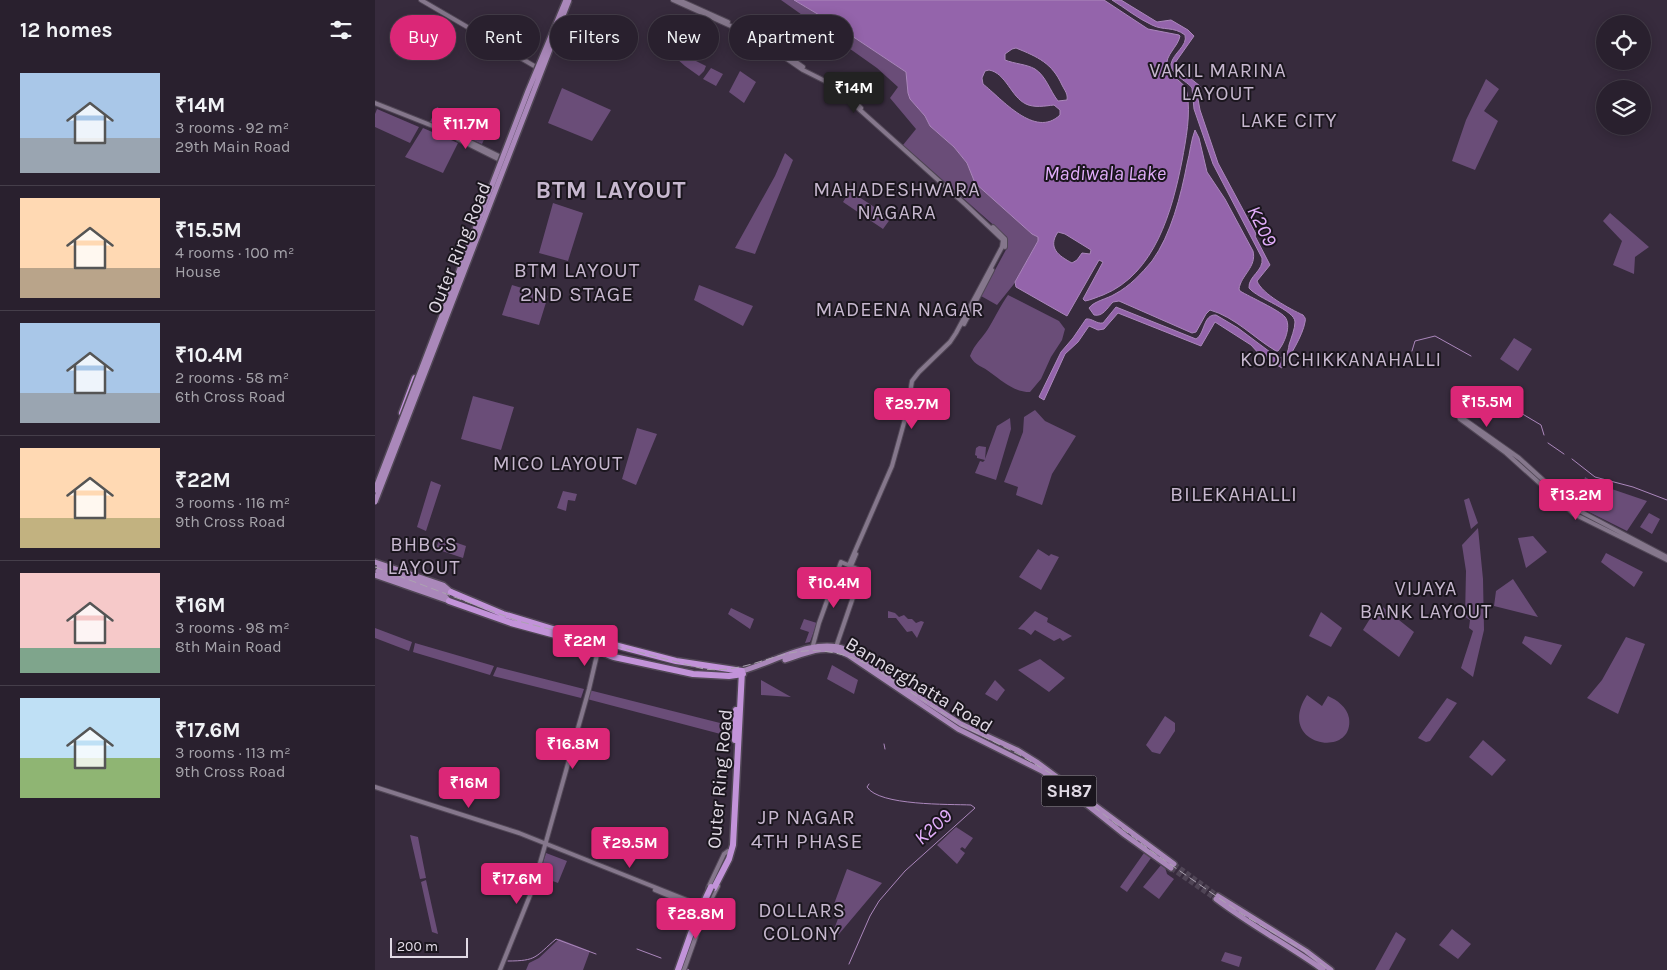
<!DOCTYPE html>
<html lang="en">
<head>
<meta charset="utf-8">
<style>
  body { margin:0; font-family:Karla,sans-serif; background:#312836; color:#f1f3f6; height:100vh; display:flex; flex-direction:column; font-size:19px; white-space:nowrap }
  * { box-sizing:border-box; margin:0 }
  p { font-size:16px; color:#a5a3aa }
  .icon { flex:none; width:28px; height:28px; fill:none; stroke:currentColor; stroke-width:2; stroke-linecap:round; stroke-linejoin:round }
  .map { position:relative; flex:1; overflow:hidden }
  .drawer { display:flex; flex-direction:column; background:#29202e; width:375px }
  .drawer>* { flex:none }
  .banner { position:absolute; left:15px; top:15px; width:475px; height:45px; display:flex; gap:10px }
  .tools { position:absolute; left:1221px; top:15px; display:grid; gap:10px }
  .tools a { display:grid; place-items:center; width:55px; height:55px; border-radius:50%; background:#29202e; box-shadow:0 2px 12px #0003,0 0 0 1px #453e4a; font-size:25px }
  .scale { position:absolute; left:15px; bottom:12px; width:78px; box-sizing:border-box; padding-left:5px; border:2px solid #e1dae5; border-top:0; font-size:14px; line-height:18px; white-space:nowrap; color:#e1dae5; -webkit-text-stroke:4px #1b161e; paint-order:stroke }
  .price { position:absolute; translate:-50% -42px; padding:0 11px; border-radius:5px; background:#db2777; color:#fff; font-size:16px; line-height:32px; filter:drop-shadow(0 1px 2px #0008) }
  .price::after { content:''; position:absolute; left:50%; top:30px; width:15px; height:11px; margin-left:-8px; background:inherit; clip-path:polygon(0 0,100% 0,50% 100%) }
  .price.selected { background:#222; color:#fff }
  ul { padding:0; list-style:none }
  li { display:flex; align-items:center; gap:15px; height:125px; padding:0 20px }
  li+li { border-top:1px solid #453e4a }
  li span { display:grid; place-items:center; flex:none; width:140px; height:100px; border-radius:0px; color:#555 }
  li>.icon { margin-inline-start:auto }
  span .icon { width:60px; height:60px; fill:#fffc; stroke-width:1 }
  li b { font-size:21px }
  h2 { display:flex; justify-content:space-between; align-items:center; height:60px; padding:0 20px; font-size:21px }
  .pill { padding:0 18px; border-radius:22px; background:#29202e; box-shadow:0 2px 12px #0003,0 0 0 1px #453e4a; font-size:18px; line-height:45px }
  .pill.selected { background:#db2777; color:#fff }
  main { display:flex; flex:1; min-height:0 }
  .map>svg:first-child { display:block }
</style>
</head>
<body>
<main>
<section class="drawer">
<h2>12 homes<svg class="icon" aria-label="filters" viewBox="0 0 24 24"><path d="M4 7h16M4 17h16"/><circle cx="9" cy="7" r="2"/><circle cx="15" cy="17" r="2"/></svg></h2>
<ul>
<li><span style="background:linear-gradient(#a9c7e8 65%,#9aa5b1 0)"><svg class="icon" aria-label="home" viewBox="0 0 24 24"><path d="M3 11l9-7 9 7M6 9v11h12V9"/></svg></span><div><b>₹14M</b><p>3 rooms · 92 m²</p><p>29th Main Road</p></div></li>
<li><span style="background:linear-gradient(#ffd9b3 70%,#b9a48a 0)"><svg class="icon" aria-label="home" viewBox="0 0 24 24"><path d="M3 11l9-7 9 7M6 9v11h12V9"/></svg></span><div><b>₹15.5M</b><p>4 rooms · 100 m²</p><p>House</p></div></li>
<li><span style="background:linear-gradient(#a9c7e8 70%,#9aa5b1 0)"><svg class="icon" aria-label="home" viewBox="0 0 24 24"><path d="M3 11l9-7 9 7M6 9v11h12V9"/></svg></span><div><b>₹10.4M</b><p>2 rooms · 58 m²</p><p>6th Cross Road</p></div></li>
<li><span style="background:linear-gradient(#ffd9b3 70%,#c2b280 0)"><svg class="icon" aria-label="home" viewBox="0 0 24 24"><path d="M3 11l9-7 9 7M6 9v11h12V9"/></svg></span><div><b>₹22M</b><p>3 rooms · 116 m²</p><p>9th Cross Road</p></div></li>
<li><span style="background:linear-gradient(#f6c9c9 75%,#7fa58c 0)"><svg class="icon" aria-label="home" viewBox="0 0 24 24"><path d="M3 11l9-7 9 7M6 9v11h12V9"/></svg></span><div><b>₹16M</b><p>3 rooms · 98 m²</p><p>8th Main Road</p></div></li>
<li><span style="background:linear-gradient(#bfe0f5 60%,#8fb573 0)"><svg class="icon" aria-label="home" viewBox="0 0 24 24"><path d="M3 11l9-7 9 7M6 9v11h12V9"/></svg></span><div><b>₹17.6M</b><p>3 rooms · 113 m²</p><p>9th Cross Road</p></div></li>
</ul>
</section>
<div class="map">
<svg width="1292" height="970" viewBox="0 0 1292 970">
  <rect width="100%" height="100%" fill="#372b3d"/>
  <path fill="#6a4d78" d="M406,0H419L456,22L531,72L535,99L550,116L555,126L579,147L592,163L600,183L657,234L663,237V241L639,284L622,305L606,296L633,246L632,237L528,145L541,129L515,98L523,87L502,68Z
    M295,48L331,66L329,71L324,76L310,66L293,51Z
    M336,68L348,74L341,86L328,79Z
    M365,71L381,82L369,103L354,92Z
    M1111,79L1124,89L1109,111L1123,121L1100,170L1077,161L1091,120Z
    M187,88L236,110L217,141L173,123Z
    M62,107L112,133L107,144L55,122Z
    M2,109L44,127L35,143L0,127V114Z
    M48,128L83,143L68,173L30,157Z
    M410,153L418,160L380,254L360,248L400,176Z
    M475,191L516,218L508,229L468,202Z
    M178,203L208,213L193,261L164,253Z
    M1235,213L1274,247L1260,257L1259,274L1238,265L1247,241L1228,221Z
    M137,285L173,296L164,325L127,315Z
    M324,285L378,306L368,326L319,300Z
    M633,295L684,321L690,329L687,340L676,357L666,379L655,392C639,392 627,381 616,373C608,366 600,366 595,356C600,343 606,340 613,329C620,318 625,306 633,295Z
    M1139,338L1157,349L1143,371L1125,359Z
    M98,396L139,407L126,450L86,439Z
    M660,410L670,421L701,436L677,474L667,505L641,495L643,487L629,482L648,432L649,417Z
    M635,418L636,429L621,480L600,473L605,461L608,462L610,460L602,458V456L600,455L601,448L604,446L611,447L610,459L622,426Z
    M262,428L282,434L261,485L247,479Z
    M1210,477L1222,484L1272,501L1252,531L1202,506Z
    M56,481L66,485L51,531L42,527Z
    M188,491L202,494L200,501L193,500L191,511L182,508Z
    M1094,498L1103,523L1096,529L1089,500Z
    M1274,513L1285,519L1277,534L1265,527Z
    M1103,528L1108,579L1109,630L1098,677L1086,668L1098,631L1094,628L1095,620L1090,617L1091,571L1087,545Z
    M1158,536L1172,552L1151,568L1143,538Z
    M65,537L91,546L88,558L61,549Z
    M663,549L674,556L676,554L684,557L666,590L644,577Z
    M1231,553L1268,572L1259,587L1226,562Z
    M1138,579L1163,617L1119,606L1121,591Z
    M1004,604L1039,632L1024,657L988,630Z
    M356,608L379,619L375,629L353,614Z
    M513,611L520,613L524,617L529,615L533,619H537L541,623L546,621L549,622L542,638L537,631L532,632L521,618H513Z
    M660,611L673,618L672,622L697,636L688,641L685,638L679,641L660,630L656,635L649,630L643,629Z
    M946,612L967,628L956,647L934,636Z
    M429,619L442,623L435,642L430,643L434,632L425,629Z
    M0,628L37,642L34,651L0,638Z
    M1150,636L1187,645L1176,665L1147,643Z
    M1251,637L1270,644L1243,714L1212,698L1227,680Z
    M40,643L119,666L115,675L38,652Z
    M665,659L690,678L674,692L643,670Z
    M457,665L483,680L479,694L452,679Z
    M122,667L209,689L206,698L118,676Z
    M386,680L416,697L386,695Z
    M620,680L630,690L622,701L610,694Z
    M214,690L357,726V737L212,699Z
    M932,695L947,706L953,696C962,700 972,707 974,718C980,760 899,746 932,695Z
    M1072,698L1082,703L1055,741L1051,742L1043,738Z
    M790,716L800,723V731L785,754L777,752L771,745Z
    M1108,740L1131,760L1117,776L1094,757Z
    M581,827L598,838L590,849L587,847L585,849L590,853L582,864L562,845Z
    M35,835L43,837L51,878L45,879Z
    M171,853L192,861L183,883L164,876Z
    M769,853L776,858L752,892L745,887Z
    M786,865L790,867L792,874L799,879L784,899L768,887Z
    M472,869L507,883L464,934L458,932L467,908L459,904Z
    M51,880L63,934L57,932L46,882Z
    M1077,929L1096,944L1083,959L1064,945Z
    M1021,932L1031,939L1014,970H1000Z
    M184,939L215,951L208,970H151L154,963L164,958Z
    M850,952L867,957L864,967L846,961Z"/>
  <path fill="#9464ab" stroke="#ab87bc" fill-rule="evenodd" d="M419,0H729L773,29L804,35L805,36C803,47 790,55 792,66C794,78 811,81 812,93C816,114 811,139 807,161C797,211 780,274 728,295C722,297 716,300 710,301L708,299L728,262L724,260L692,316L641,287L640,282L663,241V237L657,234L600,183L592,163L579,147L555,126L550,116L535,99L533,93L531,72L456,22ZM641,48C663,57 677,63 687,85C690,91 693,94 692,100L683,101C675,91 671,76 660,69C651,64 640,64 630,60V54L637,49ZM614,70C631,73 636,97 651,104C659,108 670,106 679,105L685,110V115C660,139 627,99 608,84L607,78L610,71ZM683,232L690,234L716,250L715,254L707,253L702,260L697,263C684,256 672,248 683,232Z
    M737,0H746L782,22L796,20L813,30L819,36L800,63V66L825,86L823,99L825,110L843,163L881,234L880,236L895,265L882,281C887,294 915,309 928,315C930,318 931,318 930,322C928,335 914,358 907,368L885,355L876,345L840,322L826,346L743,313L729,329L723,330L714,326L703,342L690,354L669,400L664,397L686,352L698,338L711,319C717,318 721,324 728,323L741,307L821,339C830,334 828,314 841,315L863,328L903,358C912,357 913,352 914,345C916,338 920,329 920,322C920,310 883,299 874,288C873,276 889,271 887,258L838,164L819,109L817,88C812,81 795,74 796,64C798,53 813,46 810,35C798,26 789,31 777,25C762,18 750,8 737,0Z
    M820,130L824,138L832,172L850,199L878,251C882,267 866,275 864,289L865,291C875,297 904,310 910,317C917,326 909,344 903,351H901C879,338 860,317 835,310L831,314L821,332L817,333L744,301L738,302C732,308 728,317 719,315L714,308C719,301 732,299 740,294C755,286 766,274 777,261C796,235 806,195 812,164C815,153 816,140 820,130Z"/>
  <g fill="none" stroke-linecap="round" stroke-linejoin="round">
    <path stroke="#ab87bc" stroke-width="1" d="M1037,351L1040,341L1060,336L1096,356
      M1111,392L1121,398
      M1129,403L1166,425L1169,435
      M1173,443L1189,454
      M1197,459L1220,477L1258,487L1292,500
      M509,744L510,749
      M262,949L286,958
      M133,961C162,961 160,957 181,939L221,954
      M474,964L495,916L504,901L530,871L600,808L596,805C574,804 504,806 492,787L494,784
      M312,969L314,970"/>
    <path stroke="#504556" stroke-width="5" stroke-dasharray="5 2.5" stroke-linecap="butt" d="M799,864L843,896
      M796,868L841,899"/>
    <defs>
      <path id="secondary" d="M46,0L161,67
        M298,0L380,37L428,70L460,86L485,110L591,205L628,240L627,247L581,333L575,342L544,372L537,381L532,412L517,466L474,565
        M304,0L353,22
        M385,37L428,67
        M468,90L486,108
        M0,103L83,136L130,159
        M83,139L127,161
        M618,227L630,239V247
        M589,324L617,270
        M1083,415L1085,419L1131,453L1199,514L1292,560
        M1083,415L1144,458L1199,508L1292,557
        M476,566L481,554
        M437,649L444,623L466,562L487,571L461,647
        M0,787L144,833L332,908
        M333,888L349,854L353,851
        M280,890L330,911
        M125,970L158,888L214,689L225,642
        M309,970L330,911L343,886"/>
      <path id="primary" d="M0,562L68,585L76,592
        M4,567L74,592
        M3,571L69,595L74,601
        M0,575L74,601
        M410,660C431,653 452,643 473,655L583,729L667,771L691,788L750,835L796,868
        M367,671C397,663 439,637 470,649L586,724L642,750L663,763L799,864
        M843,896L931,951L956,970
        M841,899C875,925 913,945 948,970"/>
      <path id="highway" d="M27,413L40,378
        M76,592L128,614L178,629L301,661L367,671L358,845L354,859L339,888
        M74,601L136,623L210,643C220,647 228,654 239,657L318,674L354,676L368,674
        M360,740L361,710
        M303,970L321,919"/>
    </defs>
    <use href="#secondary" stroke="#514756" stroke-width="6"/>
    <use href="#primary" stroke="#514756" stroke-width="8"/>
    <use href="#highway" stroke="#514756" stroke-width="9"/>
    <use href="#secondary" stroke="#85778c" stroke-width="4"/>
    <use href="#primary" stroke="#aa88ba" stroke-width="5"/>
    <use href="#highway" stroke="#c293d9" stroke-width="6"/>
    <path stroke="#aca3b1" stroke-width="1" stroke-dasharray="8 4" stroke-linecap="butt" d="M0,498L193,0
      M0,567L143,621L329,669C360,673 386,660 415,653C444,647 471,653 496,666L586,725L645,755L675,773L779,853L867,914L928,950L954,970"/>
    <defs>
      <path id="primary-bridge" d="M0,490L153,91L191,0
        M0,502L194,0"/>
      <path id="highway-bridge" d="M321,919L336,887"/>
    </defs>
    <use href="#primary-bridge" stroke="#514756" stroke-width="8" stroke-linecap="butt"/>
    <use href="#highway-bridge" stroke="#514756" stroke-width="9" stroke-linecap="butt"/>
    <use href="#primary-bridge" stroke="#aa88ba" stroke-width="5"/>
    <use href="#highway-bridge" stroke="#c293d9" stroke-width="6"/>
  </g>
  <g text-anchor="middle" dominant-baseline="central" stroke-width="4" stroke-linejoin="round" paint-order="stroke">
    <rect fill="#1b161e" stroke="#a69fa9" stroke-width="1" x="666.5" y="775.5" width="55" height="31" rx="4"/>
    <g font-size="18" font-weight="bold" fill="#e1dae5">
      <text x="694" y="791">SH87</text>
    </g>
    <g font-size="19" fill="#e1dae5" stroke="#1b161e">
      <text transform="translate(84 248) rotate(-68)">Outer Ring Road</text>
      <text transform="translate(544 685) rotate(31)">Bannerghatta Road</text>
      <text transform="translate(345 779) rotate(-85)">Outer Ring Road</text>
    </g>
    <g font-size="20" letter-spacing="1" fill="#c7b8cf" stroke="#1b161e">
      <text x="843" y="70">VAKIL MARINA<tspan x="843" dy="23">LAYOUT</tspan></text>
      <text x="914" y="120">LAKE CITY</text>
      <text x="522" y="189">MAHADESHWARA<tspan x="522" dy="23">NAGARA</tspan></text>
      <text x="525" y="309">MADEENA NAGAR</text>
      <text x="966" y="359">KODICHIKKANAHALLI</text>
      <text x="183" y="463">MICO LAYOUT</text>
      <text x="49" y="544">BHBCS<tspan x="49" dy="23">LAYOUT</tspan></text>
      <text x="1051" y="588">VIJAYA<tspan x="1051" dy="23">BANK LAYOUT</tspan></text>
      <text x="427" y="910">DOLLARS<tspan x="427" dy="23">COLONY</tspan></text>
    </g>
    <g font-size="20" font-style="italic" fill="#e1adfa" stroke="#1b161e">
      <text x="730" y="173">Madiwala Lake</text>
      <text transform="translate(887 226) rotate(64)">K209</text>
      <text transform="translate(558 827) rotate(-42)">K209</text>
    </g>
    <g font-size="21" letter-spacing="1" fill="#c7b8cf" stroke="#1b161e">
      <text x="202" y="270">BTM LAYOUT<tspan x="202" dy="24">2ND STAGE</tspan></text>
      <text x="859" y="494">BILEKAHALLI</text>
      <text x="432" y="817">JP NAGAR<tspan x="432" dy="24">4TH PHASE</tspan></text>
    </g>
    <g font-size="24" font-weight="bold" letter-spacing="1" fill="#c7b8cf" stroke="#1b161e">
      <text x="236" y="190">BTM LAYOUT</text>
    </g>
  </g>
</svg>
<div class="tools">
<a><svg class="icon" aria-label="locate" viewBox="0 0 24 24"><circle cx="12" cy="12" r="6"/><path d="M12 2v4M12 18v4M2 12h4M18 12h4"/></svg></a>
<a><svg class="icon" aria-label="layers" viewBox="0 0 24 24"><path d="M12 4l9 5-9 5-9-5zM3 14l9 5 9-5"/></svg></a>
</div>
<div class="scale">200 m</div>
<b class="price selected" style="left:479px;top:114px">₹14M</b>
<b class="price" style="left:91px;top:150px">₹11.7M</b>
<b class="price" style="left:1112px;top:428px">₹15.5M</b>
<b class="price" style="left:537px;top:430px">₹29.7M</b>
<b class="price" style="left:1201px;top:521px">₹13.2M</b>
<b class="price" style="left:459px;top:609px">₹10.4M</b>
<b class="price" style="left:210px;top:667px">₹22M</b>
<b class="price" style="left:198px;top:770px">₹16.8M</b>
<b class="price" style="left:94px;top:809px">₹16M</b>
<b class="price" style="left:255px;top:869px">₹29.5M</b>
<b class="price" style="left:142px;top:905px">₹17.6M</b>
<b class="price" style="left:321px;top:940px">₹28.8M</b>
<div class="banner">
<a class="pill selected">Buy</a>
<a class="pill">Rent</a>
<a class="pill">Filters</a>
<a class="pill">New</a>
<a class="pill">Apartment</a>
</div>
</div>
</main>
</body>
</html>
